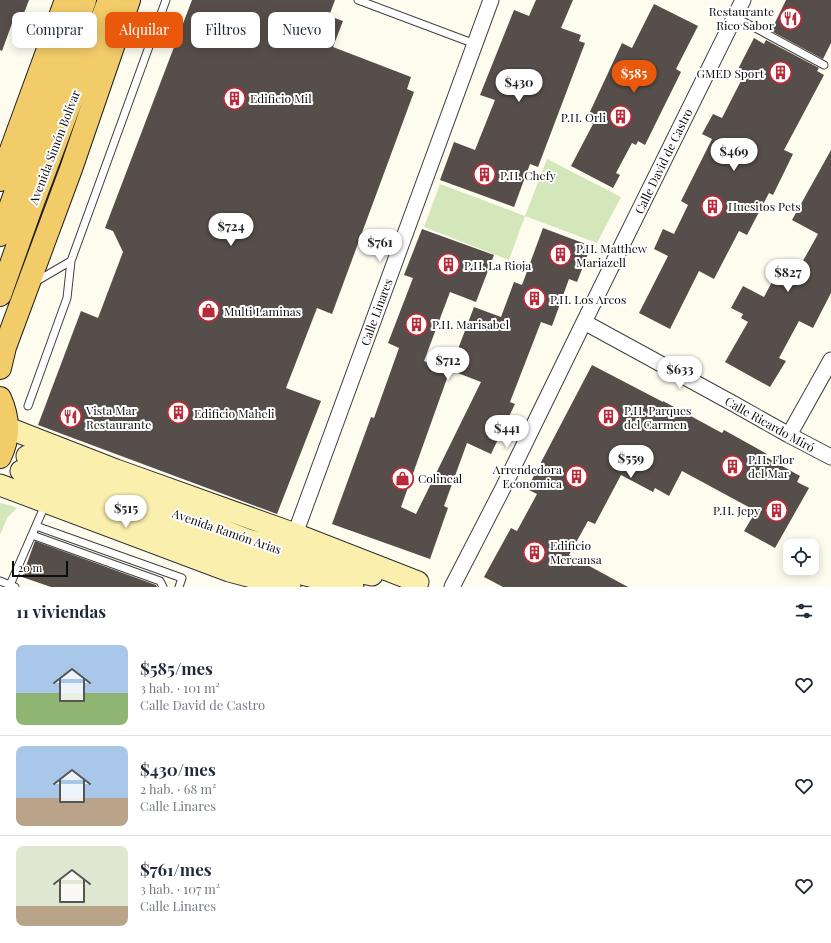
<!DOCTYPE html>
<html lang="es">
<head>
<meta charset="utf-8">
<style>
  body { margin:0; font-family:"Playfair Display",serif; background:#f2f2f3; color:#1f2937; height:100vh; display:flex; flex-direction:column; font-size:15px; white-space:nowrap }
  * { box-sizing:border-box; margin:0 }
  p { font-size:13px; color:#747a83 }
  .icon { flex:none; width:22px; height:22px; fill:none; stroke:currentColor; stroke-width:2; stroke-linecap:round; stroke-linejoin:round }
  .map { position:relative; height:587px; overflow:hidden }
  .sheet { display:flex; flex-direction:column; background:#fff; flex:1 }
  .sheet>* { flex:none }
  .top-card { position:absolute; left:12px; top:12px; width:400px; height:36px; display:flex; gap:8px }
  .tools { position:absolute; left:783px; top:539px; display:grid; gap:8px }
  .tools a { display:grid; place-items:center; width:36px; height:36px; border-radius:8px; background:#fff; box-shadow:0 2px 10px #0003; font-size:20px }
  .scale { position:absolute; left:12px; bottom:10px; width:56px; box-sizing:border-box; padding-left:4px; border:2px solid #0d0d0d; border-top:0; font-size:11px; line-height:14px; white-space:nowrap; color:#0d0d0d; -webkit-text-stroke:3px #fff; paint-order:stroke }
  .price { position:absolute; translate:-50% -34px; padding:0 9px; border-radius:14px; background:#fff; color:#222; font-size:13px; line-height:26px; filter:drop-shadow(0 1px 2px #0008) }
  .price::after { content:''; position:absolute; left:50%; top:24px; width:12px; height:9px; margin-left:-6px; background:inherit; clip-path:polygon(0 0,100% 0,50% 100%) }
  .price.current { background:#ea580c; color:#fff }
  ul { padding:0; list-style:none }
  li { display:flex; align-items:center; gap:12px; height:100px; padding:0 16px }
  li+li { border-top:1px solid #e0e1e3 }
  li span { display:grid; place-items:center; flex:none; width:112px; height:80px; border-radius:8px; color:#555 }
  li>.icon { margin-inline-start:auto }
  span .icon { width:48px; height:48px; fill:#fffc; stroke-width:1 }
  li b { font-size:17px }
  h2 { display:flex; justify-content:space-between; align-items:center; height:48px; padding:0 16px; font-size:17px }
  .pill { padding:0 14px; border-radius:8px; background:#fff; box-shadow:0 2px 10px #0003; font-size:14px; line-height:36px }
  .pill.current { background:#ea580c; color:#fff }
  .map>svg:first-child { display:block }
</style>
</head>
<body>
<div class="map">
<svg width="831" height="587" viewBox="0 0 831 587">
  <rect width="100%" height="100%" fill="#fefbef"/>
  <path fill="#d3e7ba" d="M547,159L621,197L597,243L525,216L509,260L424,227L440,184L525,216Z
    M0,503L9,505L17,508L7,518L0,535Z"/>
  <path fill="#564e4a" d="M0,0H29L21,21L14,18L2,51L0,50Z
    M192,0H335L329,16L343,21L333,47L411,77L407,89L414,92L332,314L317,308L286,388L321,401L277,514L38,425L81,311L98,318L123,252L113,231L105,228Z
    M536,0H573L561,28L581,35L579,41L585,43L538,167L530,164L514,207L440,180L454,142L475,150L495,100L480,95L514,10L529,16Z
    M786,0H831V43L823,59L771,31Z
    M654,4L698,26L676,69L681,72L645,145L638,141L636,145L632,143L616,173L620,175L613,188L571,166L593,124L592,123L594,119L588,116L622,43L632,48Z
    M754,38L764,44L766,40L819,68L817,71L824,75L784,150L793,154L773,195L769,193L747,235L739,231L714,279L699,271L670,329L639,313L668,256L654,249L663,229L674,234L688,205L681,201L712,139L702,134L713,114L722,118L744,75L737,71Z
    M831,150V293L813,328L799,321L779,358L786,361L770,387L725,362L748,322L741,318L743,314L731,308L743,286L764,297L774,278L789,286L818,234L792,220Z
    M543,228L591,246L577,282L569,279L552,326L541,322L510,402L515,404L491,454L467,443L444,506L448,508L430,559L332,524L371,417L374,418L399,348L388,343L413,278L404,275L422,229L494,255L476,302L450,292L424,361L450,370L401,507L416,514L481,382L450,370L474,307L501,317L514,282L522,285Z
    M592,365L663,402V401L722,433L724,430L767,454L766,457L800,476L797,482L809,488L775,548L744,531L756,511L682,471L669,496L655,488L653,492L621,475L595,524L588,521L569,555L628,587H503L484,577L511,528L517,531L537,494L527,489Z
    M35,541L156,585L157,587H51L22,577Z"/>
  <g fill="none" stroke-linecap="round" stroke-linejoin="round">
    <defs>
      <path id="service" d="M358,0L475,44
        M735,17L824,65
        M35,282L71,261L166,0
        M28,406L67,298L71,261
        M36,526L182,578L179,587
        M32,535L160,581L163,587
        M0,581L15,587
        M10,585L45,505"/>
      <path id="minor" d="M584,322L734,404L789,435L831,457
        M789,435L831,360
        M295,534L491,0
        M452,587L503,488L584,322L743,0"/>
      <path id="secondary" d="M8,428L116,470L295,534L418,582
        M27,456L248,540L339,568L372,575
        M21,471L243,556L290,571L353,587
        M0,485L229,571L290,587"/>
      <path id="primary" d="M0,180L66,0
        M0,235L85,0
        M0,295L32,205L109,0
        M0,368L5,347L71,169L129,0
        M0,398C9,418 10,437 0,457"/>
    </defs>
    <use href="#service" stroke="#404040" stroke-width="9"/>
    <use href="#minor" stroke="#404040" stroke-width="17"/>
    <use href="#secondary" stroke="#2f2f2f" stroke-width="23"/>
    <use href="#primary" stroke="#1e1e1e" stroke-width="24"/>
    <use href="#service" stroke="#fff" stroke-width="7"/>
    <use href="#minor" stroke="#fff" stroke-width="15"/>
    <use href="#secondary" stroke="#fbefad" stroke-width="21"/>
    <use href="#primary" stroke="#f3cc6a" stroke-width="22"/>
  </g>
  <defs>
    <symbol id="restaurant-ring" viewBox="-11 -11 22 22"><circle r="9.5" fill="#fff" stroke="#b82b38" stroke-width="1.5"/><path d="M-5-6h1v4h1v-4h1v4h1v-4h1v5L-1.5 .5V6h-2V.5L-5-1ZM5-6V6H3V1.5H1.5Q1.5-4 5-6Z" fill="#b82b38"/></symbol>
    <symbol id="building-ring" viewBox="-11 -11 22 22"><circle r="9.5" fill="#fff" stroke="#b82b38" stroke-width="1.5"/><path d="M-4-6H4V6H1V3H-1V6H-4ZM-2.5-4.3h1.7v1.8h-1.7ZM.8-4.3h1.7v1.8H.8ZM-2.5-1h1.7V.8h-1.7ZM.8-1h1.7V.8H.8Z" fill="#b82b38"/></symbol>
    <symbol id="shop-ring" viewBox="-11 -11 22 22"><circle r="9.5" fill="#fff" stroke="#b82b38" stroke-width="1.5"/><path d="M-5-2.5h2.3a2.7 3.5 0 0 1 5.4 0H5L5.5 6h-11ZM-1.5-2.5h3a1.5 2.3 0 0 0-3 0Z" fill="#b82b38"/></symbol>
  </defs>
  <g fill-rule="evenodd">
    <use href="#restaurant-ring" x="778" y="6" width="25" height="25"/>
    <use href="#building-ring" x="768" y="60" width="25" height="25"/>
    <use href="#building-ring" x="222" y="86" width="25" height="25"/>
    <use href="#building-ring" x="608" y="104" width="25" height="25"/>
    <use href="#building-ring" x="472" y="162" width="25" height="25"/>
    <use href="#building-ring" x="700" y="194" width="25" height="25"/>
    <use href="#building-ring" x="548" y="242" width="25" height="25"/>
    <use href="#building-ring" x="436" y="252" width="25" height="25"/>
    <use href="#building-ring" x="522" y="286" width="25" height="25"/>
    <use href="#shop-ring" x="196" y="298" width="25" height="25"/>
    <use href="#building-ring" x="404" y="312" width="25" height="25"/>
    <use href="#building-ring" x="166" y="400" width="25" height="25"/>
    <use href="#restaurant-ring" x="58" y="404" width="25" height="25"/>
    <use href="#building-ring" x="596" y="404" width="25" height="25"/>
    <use href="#building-ring" x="720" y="454" width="25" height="25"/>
    <use href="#building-ring" x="564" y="464" width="25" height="25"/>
    <use href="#shop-ring" x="390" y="466" width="25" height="25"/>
    <use href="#building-ring" x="764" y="498" width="25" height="25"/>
    <use href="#building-ring" x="522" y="540" width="25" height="25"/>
  </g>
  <g text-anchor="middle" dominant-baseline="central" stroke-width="4" stroke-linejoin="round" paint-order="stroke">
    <g font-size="12" fill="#0d0d0d" stroke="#fff" text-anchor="start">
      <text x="774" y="11" text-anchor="end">Restaurante<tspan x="774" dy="14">Rico Sabor</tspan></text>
      <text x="764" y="73" text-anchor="end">GMED Sport</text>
      <text x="250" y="98">Edificio Mil</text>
      <text x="606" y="117" text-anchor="end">P.H. Orli</text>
      <text x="500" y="175">P.H. Chefy</text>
      <text x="728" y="206">Huesitos Pets</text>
      <text x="576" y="248">P.H. Matthew<tspan x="576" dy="14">Mariazell</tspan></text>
      <text x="464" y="265">P.H. La Rioja</text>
      <text x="550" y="299">P.H. Los Arcos</text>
      <text x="224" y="311">Multi Laminas</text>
      <text x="432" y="324">P.H. Marisabel</text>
      <text x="86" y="410">Vista Mar<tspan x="86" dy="14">Restaurante</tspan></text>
      <text x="624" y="410">P.H. Parques<tspan x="624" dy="14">del Carmen</tspan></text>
      <text x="194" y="413">Edificio Maheli</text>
      <text x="748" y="459">P.H. Flor<tspan x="748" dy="14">del Mar</tspan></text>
      <text x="562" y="469" text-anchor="end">Arrendedora<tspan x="562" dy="14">Economica</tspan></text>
      <text x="418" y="478">Colineal</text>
      <text x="760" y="510" text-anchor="end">P.H. Jepy</text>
      <text x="550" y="545">Edificio<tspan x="550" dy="14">Mercansa</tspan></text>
    </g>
    <g font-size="12" fill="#0d0d0d" stroke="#fff">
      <text transform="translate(54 147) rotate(-69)">Avenida Simón Bolívar</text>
      <text transform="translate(663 161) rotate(-64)">Calle David de Castro</text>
      <text transform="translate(376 312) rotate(-70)">Calle Linares</text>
      <text transform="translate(770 424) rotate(29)">Calle Ricardo Miró</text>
      <text transform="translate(227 531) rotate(19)">Avenida Ramón Arias</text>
    </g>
  </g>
</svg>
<div class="tools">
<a><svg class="icon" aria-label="locate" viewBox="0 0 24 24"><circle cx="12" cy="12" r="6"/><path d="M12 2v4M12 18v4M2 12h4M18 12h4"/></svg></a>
</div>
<div class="scale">20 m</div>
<b class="price current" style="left:634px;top:94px">$585</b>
<b class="price" style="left:519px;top:103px">$430</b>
<b class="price" style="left:734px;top:172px">$469</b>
<b class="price" style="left:231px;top:247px">$724</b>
<b class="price" style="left:380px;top:263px">$761</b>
<b class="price" style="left:788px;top:293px">$827</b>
<b class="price" style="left:448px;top:381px">$712</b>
<b class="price" style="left:680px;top:390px">$633</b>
<b class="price" style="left:507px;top:449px">$441</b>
<b class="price" style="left:631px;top:479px">$559</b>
<b class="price" style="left:126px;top:529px">$515</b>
<div class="top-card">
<a class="pill">Comprar</a>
<a class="pill current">Alquilar</a>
<a class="pill">Filtros</a>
<a class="pill">Nuevo</a>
</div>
</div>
<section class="sheet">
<h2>11 viviendas<svg class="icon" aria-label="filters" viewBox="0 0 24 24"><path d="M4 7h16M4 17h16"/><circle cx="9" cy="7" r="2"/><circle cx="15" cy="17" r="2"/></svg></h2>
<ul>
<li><span style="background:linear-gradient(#a9c7e8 60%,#8fb573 0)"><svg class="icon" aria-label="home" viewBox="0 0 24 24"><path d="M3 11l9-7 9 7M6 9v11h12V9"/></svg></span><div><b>$585/mes</b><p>3 hab. · 101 m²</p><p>Calle David de Castro</p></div><svg class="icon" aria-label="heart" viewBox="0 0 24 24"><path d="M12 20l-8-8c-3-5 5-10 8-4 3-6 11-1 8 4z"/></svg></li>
<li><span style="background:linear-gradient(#a9c7e8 65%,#b9a48a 0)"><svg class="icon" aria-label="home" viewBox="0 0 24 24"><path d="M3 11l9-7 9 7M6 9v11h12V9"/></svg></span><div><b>$430/mes</b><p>2 hab. · 68 m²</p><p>Calle Linares</p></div><svg class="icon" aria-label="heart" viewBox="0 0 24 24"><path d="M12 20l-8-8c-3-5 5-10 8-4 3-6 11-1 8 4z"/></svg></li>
<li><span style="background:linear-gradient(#dfe7d0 75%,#b9a48a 0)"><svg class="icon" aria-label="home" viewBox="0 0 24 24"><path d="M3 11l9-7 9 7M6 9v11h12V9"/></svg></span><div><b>$761/mes</b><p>3 hab. · 107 m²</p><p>Calle Linares</p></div><svg class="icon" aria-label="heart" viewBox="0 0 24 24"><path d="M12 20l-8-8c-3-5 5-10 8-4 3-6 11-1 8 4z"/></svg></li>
</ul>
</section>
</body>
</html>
